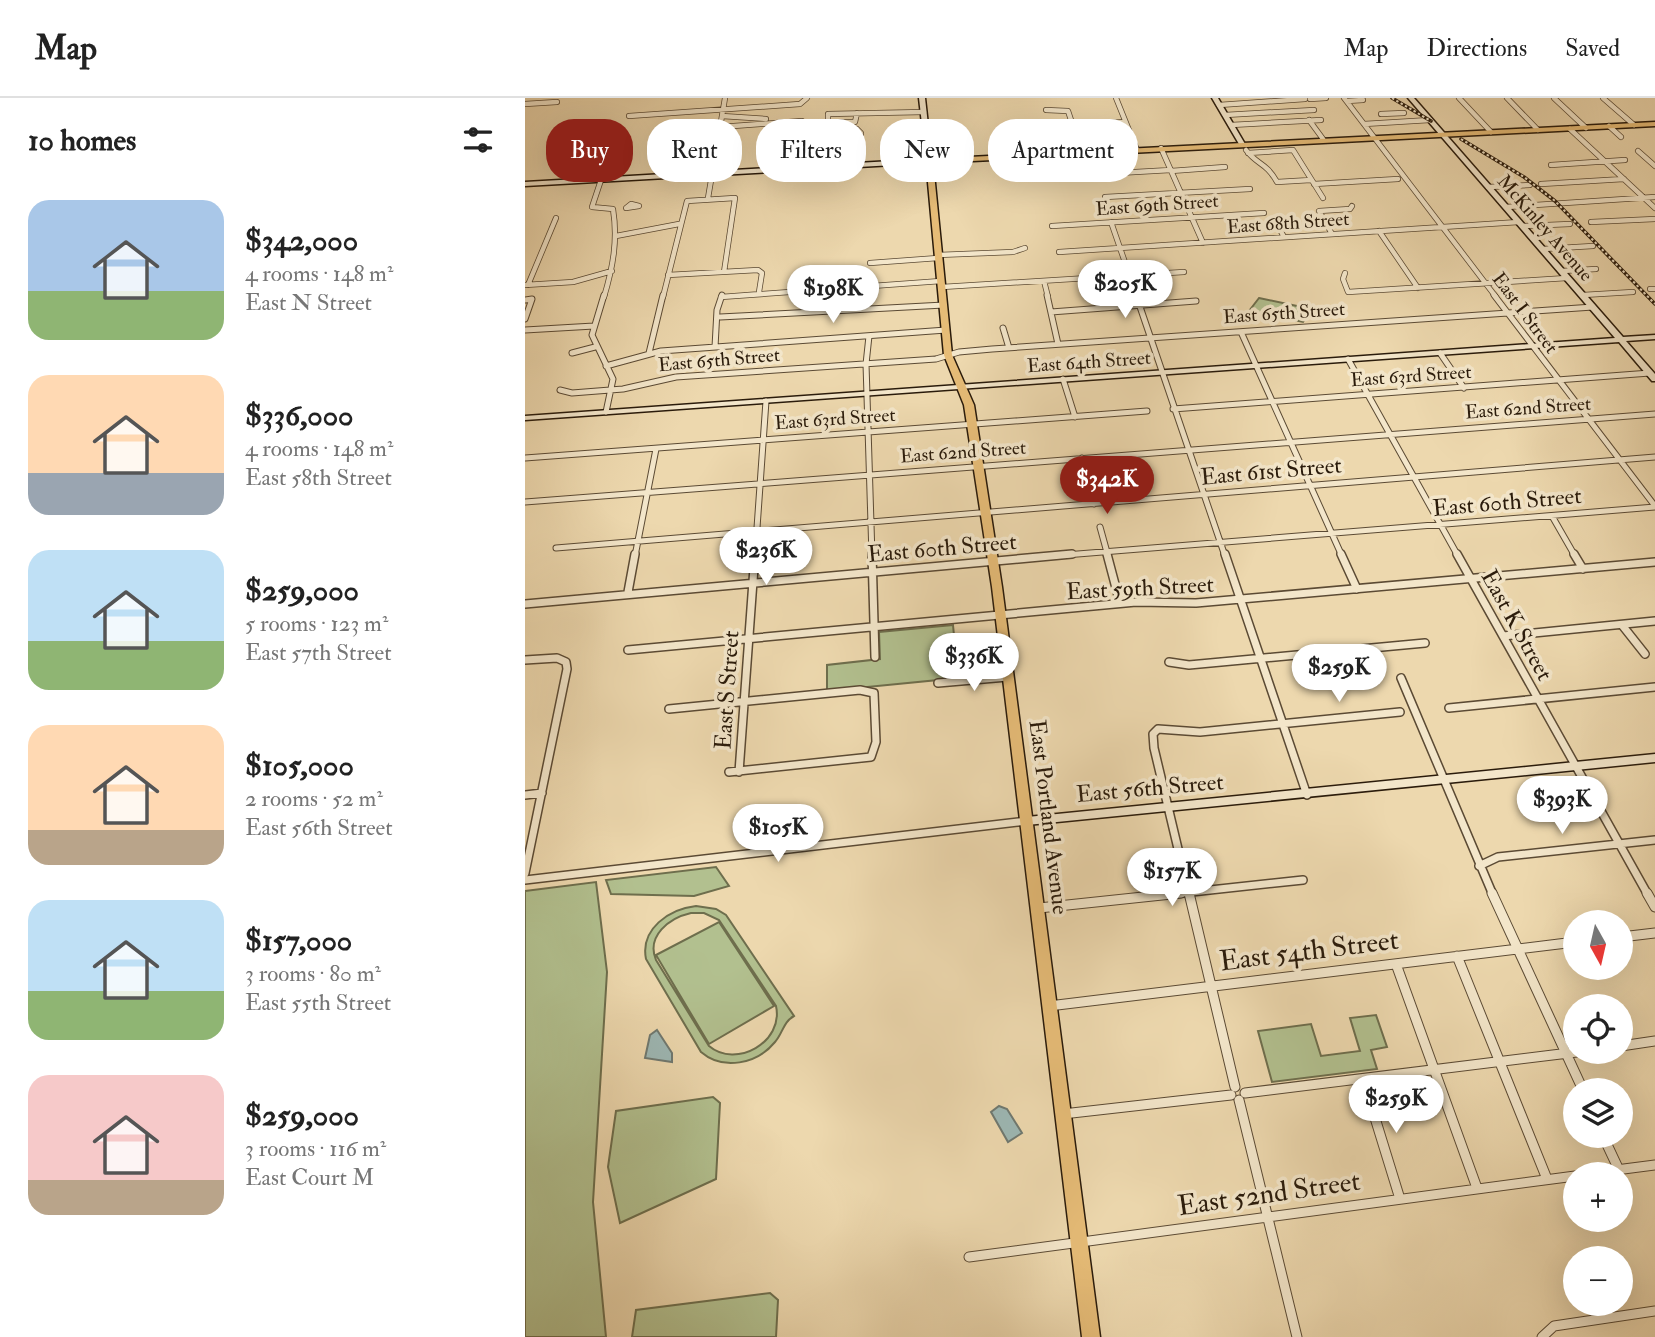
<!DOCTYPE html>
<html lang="en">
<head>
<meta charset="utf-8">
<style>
  body { margin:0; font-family:"IM FELL Double Pica",serif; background:#f2f2f2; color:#222; height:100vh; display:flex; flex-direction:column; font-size:26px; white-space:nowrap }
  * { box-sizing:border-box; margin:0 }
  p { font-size:23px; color:#767676 }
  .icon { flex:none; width:38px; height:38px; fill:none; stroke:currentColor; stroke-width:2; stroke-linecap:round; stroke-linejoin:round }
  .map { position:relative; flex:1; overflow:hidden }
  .details { display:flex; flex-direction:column; background:#fff; width:525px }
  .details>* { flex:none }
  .guide { position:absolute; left:21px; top:21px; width:665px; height:63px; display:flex; gap:14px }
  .needle { width:46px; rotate:172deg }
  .tools { position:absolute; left:1038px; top:812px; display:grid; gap:14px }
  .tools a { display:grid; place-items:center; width:70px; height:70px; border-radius:50%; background:#fff; box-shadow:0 7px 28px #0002; font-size:35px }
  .price { position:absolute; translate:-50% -60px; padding:0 16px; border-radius:24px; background:#fff; color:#222; font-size:23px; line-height:46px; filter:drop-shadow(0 2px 4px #0008) }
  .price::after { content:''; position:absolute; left:50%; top:42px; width:21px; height:16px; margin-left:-10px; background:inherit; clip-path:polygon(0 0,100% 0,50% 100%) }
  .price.current { background:#8f2418; color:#fff }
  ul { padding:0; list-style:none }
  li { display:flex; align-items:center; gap:21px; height:175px; padding:0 28px }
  li span { display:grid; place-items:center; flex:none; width:196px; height:140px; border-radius:21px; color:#555 }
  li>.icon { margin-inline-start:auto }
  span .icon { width:84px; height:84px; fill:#fffc; stroke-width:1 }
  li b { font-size:30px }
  h2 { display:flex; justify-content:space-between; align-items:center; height:84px; padding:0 28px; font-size:30px }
  .chip { padding:0 24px; border-radius:28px; background:#fff; box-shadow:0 7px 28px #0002; font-size:24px; line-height:63px }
  .chip.current { background:#8f2418; color:#fff }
  header { display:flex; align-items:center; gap:42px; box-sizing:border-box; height:98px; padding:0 35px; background:#fff; border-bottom:2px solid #e0e0e0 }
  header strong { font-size:33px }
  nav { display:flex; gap:38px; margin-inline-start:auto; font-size:24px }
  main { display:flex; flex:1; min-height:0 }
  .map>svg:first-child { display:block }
</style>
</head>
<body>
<header>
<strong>Map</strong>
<nav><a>Map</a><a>Directions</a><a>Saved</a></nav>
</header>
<main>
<section class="details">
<h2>10 homes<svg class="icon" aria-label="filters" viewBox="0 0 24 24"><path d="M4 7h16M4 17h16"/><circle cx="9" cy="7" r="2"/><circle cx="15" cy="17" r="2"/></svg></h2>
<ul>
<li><span style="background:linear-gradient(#a9c7e8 65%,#8fb573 0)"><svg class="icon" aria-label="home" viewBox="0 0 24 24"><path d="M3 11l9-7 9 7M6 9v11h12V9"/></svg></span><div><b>$342,000</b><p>4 rooms · 148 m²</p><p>East N Street</p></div></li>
<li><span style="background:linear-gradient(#ffd9b3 70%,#9aa5b1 0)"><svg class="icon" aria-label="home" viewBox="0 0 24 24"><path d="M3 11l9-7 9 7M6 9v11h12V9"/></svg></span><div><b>$336,000</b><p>4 rooms · 148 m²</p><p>East 58th Street</p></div></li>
<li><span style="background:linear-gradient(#bfe0f5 65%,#8fb573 0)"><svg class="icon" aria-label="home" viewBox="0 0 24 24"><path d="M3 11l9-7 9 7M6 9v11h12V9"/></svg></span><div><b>$259,000</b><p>5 rooms · 123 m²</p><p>East 57th Street</p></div></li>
<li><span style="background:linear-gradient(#ffd9b3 75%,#b9a48a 0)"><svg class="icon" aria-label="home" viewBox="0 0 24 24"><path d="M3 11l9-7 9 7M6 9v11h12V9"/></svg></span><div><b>$105,000</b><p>2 rooms · 52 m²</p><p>East 56th Street</p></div></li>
<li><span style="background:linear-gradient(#bfe0f5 65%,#8fb573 0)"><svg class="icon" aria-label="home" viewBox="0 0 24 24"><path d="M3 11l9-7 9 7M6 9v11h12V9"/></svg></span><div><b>$157,000</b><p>3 rooms · 80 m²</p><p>East 55th Street</p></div></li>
<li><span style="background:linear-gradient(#f6c9c9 75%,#b9a48a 0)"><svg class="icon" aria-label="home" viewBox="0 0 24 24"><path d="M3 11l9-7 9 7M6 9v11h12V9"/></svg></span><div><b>$259,000</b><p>3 rooms · 116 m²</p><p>East Court M</p></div></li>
</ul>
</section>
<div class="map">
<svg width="1130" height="1239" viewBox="0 0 1130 1239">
  <rect width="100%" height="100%" fill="#edd8ae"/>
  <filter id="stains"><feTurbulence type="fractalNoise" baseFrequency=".00286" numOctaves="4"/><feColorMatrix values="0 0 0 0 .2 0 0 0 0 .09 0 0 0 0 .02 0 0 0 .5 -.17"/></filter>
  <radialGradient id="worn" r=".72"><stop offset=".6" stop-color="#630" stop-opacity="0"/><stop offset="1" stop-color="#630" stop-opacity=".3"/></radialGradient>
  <path fill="#b2c08f" stroke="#6e6e4d" stroke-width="2" fill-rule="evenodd" d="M734,200L786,211L778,224L724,213Z
    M428,527L433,580L302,593V567L355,561L354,534Z
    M191,769L204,788L169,798L86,796L81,782Z
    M71,784L82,874L68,1104L81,1239H0V793Z
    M171,808L191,811L201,817L269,918C258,924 258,935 250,944C232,966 198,973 176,954L121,861C115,831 144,811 171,808ZM166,815H179L194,822L251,908C259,944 211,971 184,948L131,862C121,838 144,820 166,815Z
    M194,824L249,908L184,946L131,857Z
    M851,917L862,949L846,952L852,971L747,984L733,933L786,926L796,958L835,953L825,920Z
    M188,999L195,1005L191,1081L95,1125L83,1069L91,1013Z
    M245,1195L253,1202L251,1239H107L111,1212Z"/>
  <path fill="#9db8b5" stroke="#6f7971" stroke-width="2" d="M132,932L147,955V964L120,960L125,937Z
    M474,1008L482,1011L497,1035L483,1044L466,1014Z"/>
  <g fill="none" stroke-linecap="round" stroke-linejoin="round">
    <defs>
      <path id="street-far3" d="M591,0L612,52
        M819,0L971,199
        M934,0L966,34
        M982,0L1013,32
        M1029,0L1061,30
        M1078,0L1109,27
        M785,1L801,0
        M822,3L838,2
        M0,6L32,4
        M694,7L780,1
        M521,12L543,13L550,34
        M332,15L330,24H303V16L399,14
        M856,16L879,15
        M700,17L789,12
        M104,18L275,6L282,0
        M197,18L241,21
        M784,22L798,41
        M839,26L905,22
        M548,27L600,24
        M706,27L796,22
        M1084,28L1096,39
        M195,29L277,23
        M1045,31L1130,110
        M296,49L313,45
        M636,50L678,145
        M721,52C732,67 741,64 752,84L786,82
        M1113,53L1130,68
        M723,55L768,52L798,100
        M1026,67L1100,62
        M328,68V60L336,53V35L332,31
        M300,69V53L293,47V37L316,34
        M646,73L700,69
        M575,76L646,72
        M76,82L67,109L88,111C93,142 88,169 79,199
        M789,86L873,81
        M1016,86L1099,81
        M963,89L1005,87
        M580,99L725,91
        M183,100L200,0
        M106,106L114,108L101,110Z
        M981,109L1130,99
        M586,124L612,199
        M1066,124L1130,121
        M527,128L739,115
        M753,128L759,139
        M998,128L1045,126
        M854,133L893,190
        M807,136L794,113L825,111L827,108
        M91,138L154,126
        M1018,151L1068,148
        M534,154L994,124
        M413,157L488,154L500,150
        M345,165L413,160
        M1037,173L1071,171
        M820,175L818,181L823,194L1042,180
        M143,177L233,172L237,175L234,194
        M519,183L523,199
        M0,187L48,184L87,173
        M3,187L31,120
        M417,189L659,174
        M1125,191H1130
        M1058,197L1108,194
        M138,199L162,103L210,100L199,174
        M196,199L416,183"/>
      <path id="street-far2" d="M79,197L67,237L88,281L81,314
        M522,197L533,246
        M611,197L700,458
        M969,197L1130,408
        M0,202L7,201L0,221
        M526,214L671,203
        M195,219L419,207
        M478,230L484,250
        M0,232L69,228
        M716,234L817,458
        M344,238L341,266L347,458
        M190,249L192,212L197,197
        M47,255L70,249
        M124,255L138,197
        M915,255L939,290
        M823,261L933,458
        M81,268L136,253L421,232
        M538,281L550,319
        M35,292L47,295L98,291L151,279L411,261L434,254L467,251L1068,209
        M648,311L1125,275
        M0,360L622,313
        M557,360L569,406
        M0,404L1130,316
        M1027,418L1050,458
        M575,429L583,458
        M31,450L1130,359
        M110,458L131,351
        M230,458L241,303
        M528,458L1130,409"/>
      <path id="street-far1" d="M347,456L350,559
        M582,456L595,505
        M700,456L782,697
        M816,456L832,491
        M932,456L1123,797
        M1049,456L1058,471
        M103,494L110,456
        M0,506L547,456
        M1097,527L1120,556
        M978,538L1130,523
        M103,552L611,504L671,505L1130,464
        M0,562L32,560L41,564L42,571L0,775
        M644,564L664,567L900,545
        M876,580L968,797
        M413,585L482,579
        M924,610L1130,589
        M144,611L335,592L349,595L351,644L346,659L204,674
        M214,674L230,456
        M0,697L17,695
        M954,768L973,759L1130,742
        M0,782L502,723
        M639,797L778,782
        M664,797L629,650L628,636L633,631L675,634L875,614"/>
      <path id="street" d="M664,795L710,989
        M967,795L1058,992
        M1122,795L1130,809
        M514,810L656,795
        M1096,839L1130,835
        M932,858L1022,1081
        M871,866L952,1090
        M524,908L1050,844
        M1096,948L1130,943
        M838,981L875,1101
        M720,995L1052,954
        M714,1002L772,1239
        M538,1016L706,997
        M1078,1038L1094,1072
        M1060,1076L1130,1067
        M444,1159L1050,1078
        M1017,1239L1029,1228L1130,1213"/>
      <path id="secondary" d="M394,0H400L407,63L404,65L0,88V84L401,61Z
        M687,0H693L720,46L719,47L714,46Z
        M883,0H889L1098,239L1130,237V241L1101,243L1130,276V283H1127L1094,244L0,322V318L1090,240Z
        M1130,656V664L502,727L498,726L496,723L498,720L502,719Z"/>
      <path id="primary" d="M1130,24V28L408,65L427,257L449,307L477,489L575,1239H557L467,489L439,307L419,257L401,63L404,61Z"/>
    </defs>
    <use href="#street-far3" stroke="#5b4a34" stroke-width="6"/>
    <use href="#street-far2" stroke="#5b4a34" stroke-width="7"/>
    <use href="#street-far1" stroke="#5b4a34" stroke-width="10"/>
    <use href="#street" stroke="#5b4a34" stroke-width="11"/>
    <use href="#secondary" stroke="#2a1b0b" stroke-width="3"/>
    <use href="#primary" stroke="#2a1b0b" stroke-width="3"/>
    <use href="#street-far3" stroke="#f3e6ca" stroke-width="4.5"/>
    <use href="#street-far2" stroke="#f3e6ca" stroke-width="5"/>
    <use href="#street-far1" stroke="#f3e6ca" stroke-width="7"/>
    <use href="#street" stroke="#f3e6ca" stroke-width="9"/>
    <use href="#secondary" fill="#f3e6ca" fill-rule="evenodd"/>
    <use href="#primary" fill="#e6bc77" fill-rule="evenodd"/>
    <defs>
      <path id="rail" d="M867,0L906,23
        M936,41L999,79L1030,103L1130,206"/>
    </defs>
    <use href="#rail" stroke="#2a1b0b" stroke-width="3.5"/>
    <use href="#rail" stroke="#f3e6ca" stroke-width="2" stroke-dasharray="2.5" stroke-linecap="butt"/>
  </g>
  <g text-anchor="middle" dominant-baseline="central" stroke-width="7" stroke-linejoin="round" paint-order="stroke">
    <g font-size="19" fill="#2a1b0b" stroke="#f3e6ca">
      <text transform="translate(632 107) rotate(-4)">East 69th Street</text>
      <text transform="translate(763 125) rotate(-4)">East 68th Street</text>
      <text transform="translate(1020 130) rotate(49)">McKinley Avenue</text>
      <text transform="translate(759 215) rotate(-4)">East 65th Street</text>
      <text transform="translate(1000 215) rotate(53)">East I Street</text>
      <text transform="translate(194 262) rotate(-5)">East 65th Street</text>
      <text transform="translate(564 264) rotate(-4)">East 64th Street</text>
      <text transform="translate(886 278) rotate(-4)">East 63rd Street</text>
      <text transform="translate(1003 310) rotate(-4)">East 62nd Street</text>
      <text transform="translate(310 321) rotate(-4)">East 63rd Street</text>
      <text transform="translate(438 354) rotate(-4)">East 62nd Street</text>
    </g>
    <g font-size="23" fill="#2a1b0b" stroke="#f3e6ca">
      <text transform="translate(746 373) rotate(-5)">East 61st Street</text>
      <text transform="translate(982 404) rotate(-5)">East 60th Street</text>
      <text transform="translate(417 450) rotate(-5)">East 60th Street</text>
      <text transform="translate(615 490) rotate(-3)">East 59th Street</text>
      <text transform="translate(992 527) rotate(61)">East K Street</text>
      <text transform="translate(202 592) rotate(-86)">East S Street</text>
      <text transform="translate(625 690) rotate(-5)">East 56th Street</text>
      <text transform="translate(524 719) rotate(83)">East Portland Avenue</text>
    </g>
    <g font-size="28" fill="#2a1b0b" stroke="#f3e6ca">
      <text transform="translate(784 853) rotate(-7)">East 54th Street</text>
      <text transform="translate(744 1096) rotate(-8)">East 52nd Street</text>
    </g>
  </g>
  <rect width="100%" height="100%" filter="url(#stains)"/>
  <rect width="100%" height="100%" fill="url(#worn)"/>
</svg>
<div class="tools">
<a><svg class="needle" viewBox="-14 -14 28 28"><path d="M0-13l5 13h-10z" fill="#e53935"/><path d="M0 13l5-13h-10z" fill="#767676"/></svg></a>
<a><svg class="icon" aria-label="locate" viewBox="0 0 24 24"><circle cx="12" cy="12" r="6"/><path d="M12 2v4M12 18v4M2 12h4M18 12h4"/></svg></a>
<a><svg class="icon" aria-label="layers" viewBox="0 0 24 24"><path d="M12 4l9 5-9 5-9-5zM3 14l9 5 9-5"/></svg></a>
<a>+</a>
<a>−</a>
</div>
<b class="price" style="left:600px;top:222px">$205K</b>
<b class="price" style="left:308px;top:227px">$198K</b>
<b class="price current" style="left:582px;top:418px">$342K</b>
<b class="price" style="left:241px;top:489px">$236K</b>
<b class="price" style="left:449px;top:595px">$336K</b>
<b class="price" style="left:814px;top:606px">$259K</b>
<b class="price" style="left:1037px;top:738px">$393K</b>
<b class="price" style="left:253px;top:766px">$105K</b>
<b class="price" style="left:647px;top:810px">$157K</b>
<b class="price" style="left:871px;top:1037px">$259K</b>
<div class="guide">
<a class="chip current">Buy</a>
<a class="chip">Rent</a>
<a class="chip">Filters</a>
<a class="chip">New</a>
<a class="chip">Apartment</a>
</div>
</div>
</main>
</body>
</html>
